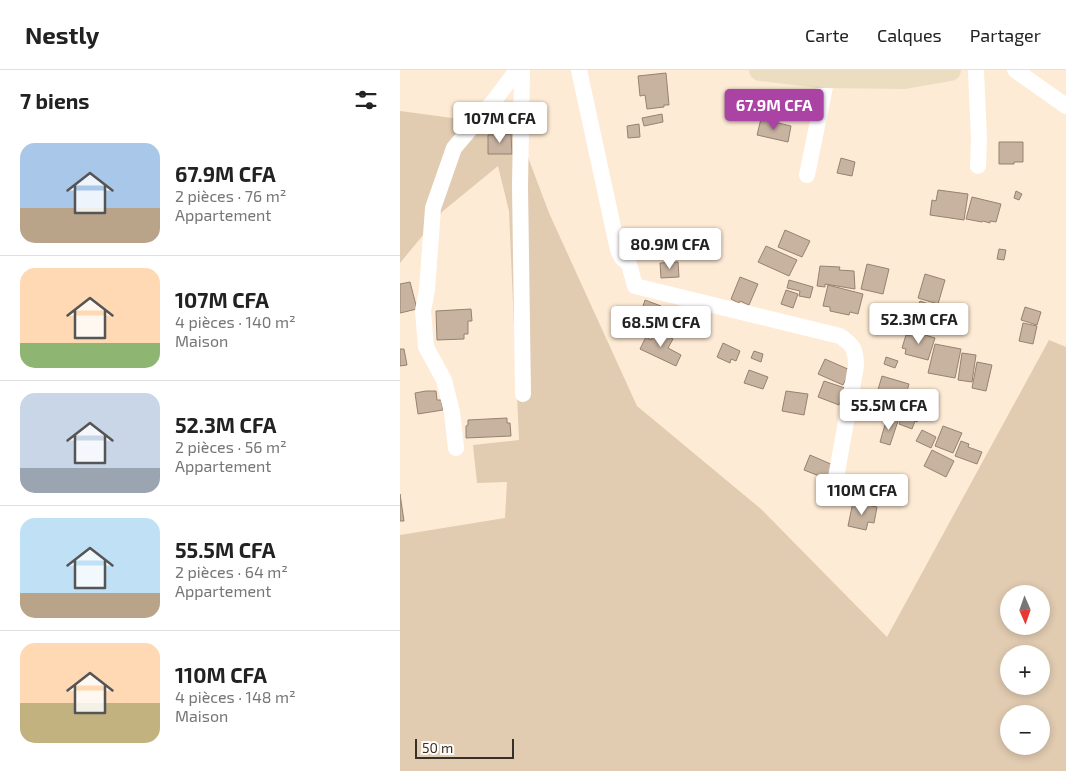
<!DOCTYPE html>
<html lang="fr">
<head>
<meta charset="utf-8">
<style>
  body { margin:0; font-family:"Exo 2",sans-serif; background:#f2f2f2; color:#222; height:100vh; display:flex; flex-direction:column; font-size:19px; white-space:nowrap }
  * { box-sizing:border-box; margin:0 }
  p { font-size:16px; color:#767676 }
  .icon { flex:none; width:28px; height:28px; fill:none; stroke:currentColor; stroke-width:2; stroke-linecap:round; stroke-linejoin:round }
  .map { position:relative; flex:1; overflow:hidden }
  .details { display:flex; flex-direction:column; background:#fff; width:400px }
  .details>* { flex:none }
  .needle { width:32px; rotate:178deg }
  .fabs { position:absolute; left:600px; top:515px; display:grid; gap:10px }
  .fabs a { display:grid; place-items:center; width:50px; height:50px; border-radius:50%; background:#fff; box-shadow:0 2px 8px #0003; font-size:25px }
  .scale { position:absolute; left:15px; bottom:12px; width:99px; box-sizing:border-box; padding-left:5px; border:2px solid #373027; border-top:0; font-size:14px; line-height:18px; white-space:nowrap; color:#373027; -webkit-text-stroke:4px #fffbf7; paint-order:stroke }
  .price { position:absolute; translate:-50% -42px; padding:0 11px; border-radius:5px; background:#fff; color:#222; font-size:16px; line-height:32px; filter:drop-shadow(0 1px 2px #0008) }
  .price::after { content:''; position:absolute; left:50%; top:30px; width:15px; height:11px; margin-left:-8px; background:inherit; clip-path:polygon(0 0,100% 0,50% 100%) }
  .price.on { background:#ab43a5; color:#fff }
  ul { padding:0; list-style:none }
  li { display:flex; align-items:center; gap:15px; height:125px; padding:0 20px }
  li+li { border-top:1px solid #e0e0e0 }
  li span { display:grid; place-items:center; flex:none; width:140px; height:100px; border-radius:15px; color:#555 }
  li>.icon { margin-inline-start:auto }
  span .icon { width:60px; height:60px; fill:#fffc; stroke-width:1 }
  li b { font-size:21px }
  h2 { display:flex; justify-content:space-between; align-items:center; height:60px; padding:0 20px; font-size:21px }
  header { display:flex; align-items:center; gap:30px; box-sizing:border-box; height:70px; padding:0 25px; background:#fff; border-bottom:1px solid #e0e0e0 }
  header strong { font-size:24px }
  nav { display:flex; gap:28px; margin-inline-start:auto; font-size:18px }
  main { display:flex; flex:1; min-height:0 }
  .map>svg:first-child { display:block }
</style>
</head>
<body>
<header>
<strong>Nestly</strong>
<nav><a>Carte</a><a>Calques</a><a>Partager</a></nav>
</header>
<main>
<section class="details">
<h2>7 biens<svg class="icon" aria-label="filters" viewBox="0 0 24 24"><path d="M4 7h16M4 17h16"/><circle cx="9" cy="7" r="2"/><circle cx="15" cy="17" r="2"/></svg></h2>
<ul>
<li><span style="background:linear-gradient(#a9c7e8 65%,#b9a48a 0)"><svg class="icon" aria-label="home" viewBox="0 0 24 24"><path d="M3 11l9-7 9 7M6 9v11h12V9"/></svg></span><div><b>67.9M CFA</b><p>2 pièces · 76 m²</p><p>Appartement</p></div></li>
<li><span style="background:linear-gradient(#ffd9b3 75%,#8fb573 0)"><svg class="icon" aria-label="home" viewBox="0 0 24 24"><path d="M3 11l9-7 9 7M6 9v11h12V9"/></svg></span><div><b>107M CFA</b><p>4 pièces · 140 m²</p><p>Maison</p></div></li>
<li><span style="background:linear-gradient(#c9d6e8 75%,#9aa5b1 0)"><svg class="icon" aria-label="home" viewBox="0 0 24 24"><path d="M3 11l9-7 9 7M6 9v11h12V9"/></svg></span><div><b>52.3M CFA</b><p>2 pièces · 56 m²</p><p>Appartement</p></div></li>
<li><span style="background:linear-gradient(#bfe0f5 75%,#b9a48a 0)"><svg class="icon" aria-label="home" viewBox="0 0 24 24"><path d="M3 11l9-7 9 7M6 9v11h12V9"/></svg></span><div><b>55.5M CFA</b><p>2 pièces · 64 m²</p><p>Appartement</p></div></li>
<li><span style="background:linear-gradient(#ffd9b3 60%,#c2b280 0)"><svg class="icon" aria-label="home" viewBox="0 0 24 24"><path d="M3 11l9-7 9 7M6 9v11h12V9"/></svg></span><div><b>110M CFA</b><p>4 pièces · 148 m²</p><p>Maison</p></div></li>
</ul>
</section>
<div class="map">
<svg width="666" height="701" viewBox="0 0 666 701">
  <rect width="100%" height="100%" fill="#feebd5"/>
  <path fill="#e1cbb1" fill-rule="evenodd" d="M0,41L105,55L117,58L149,143L237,336L361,439L487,567L649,270L666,277V701H0V465L105,448L107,412L77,413L73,375L119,370L109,141L98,96L43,141L0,193ZM609,524H641V556H609ZM609,584H641V616H609ZM609,644H641V676H609Z"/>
  <path fill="#c8b2a0" stroke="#968270" d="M266,3L269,35H264V37L247,39L245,25L240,26L238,6Z
    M262,44L263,52L244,56L242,48Z
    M361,49L391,56L388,72L357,65Z
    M239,54L240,67L228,68L227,56Z
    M111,64L112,84H88V65Z
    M599,72H623V92H614V94H599Z
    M441,88L455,92L452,106L437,103Z
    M538,120L568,124L564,150L530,145L532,130L536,131Z
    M616,121L622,124L619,130L614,128Z
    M572,127L601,134L596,152L590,151V153L583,151L582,152L566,149Z
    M234,159H264V189H234Z
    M385,160L410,171L402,187L378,177Z
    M366,176L397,190L389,206L358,192Z
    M599,179L606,180L604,190L597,189Z
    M278,192L279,207L261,208L260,193Z
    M467,194L489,199L483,224L461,219Z
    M420,196L440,197L439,200L454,201L455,219L425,214V217L417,216Z
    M525,204L545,210L538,234L518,228Z
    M340,207L358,214L349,235L340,231L339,233L331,229Z
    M389,210L413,217L410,228L399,226L400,221L387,218Z
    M10,212L17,239L0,243V214Z
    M428,215L463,224L458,244L450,242L449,245L430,241V237L423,236Z
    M386,220L398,224L393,238L381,234Z
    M245,230L261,236L258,245L242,239Z
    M520,231L543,239L536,259L516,251L518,245L515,244Z
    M625,237L641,242L637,255L621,250Z
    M236,238L258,248L250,267L233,259L235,254L230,252Z
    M71,239L72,251H68V264H64V269L37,270L36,241Z
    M623,253L637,256L633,274L619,271Z
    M256,260L273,269L268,278L281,285L276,296L240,279L246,267L251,270Z
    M512,261L535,268L528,290L505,284L506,279L502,278L506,265L510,266Z
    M323,273L340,281L336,291L331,289L330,293L317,287Z
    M535,274L561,279L555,308L528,303Z
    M0,279H4L7,295L0,296Z
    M354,281L363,284L361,292L351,288Z
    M562,283L576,285L572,312L558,310Z
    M486,287L498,291L495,298L484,294Z
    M425,289L450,300L443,315L418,304Z
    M577,292L592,295L586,321L572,318Z
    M349,300L368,307L363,319L344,313Z
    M482,306L509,314L502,338L475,330Z
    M424,311L445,318L439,335L418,327Z
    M26,321H36L37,330H41L43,340L18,344L15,323Z
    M386,321L408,324L404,345L382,341Z
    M508,332L523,338L517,352L515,351L512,359L499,354Z
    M107,348V353H110L111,366L66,368V356L68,355V350Z
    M487,348L498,351L490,375L480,372Z
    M543,356L562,363L553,383L535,376Z
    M522,360L536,367L531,378L516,371Z
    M561,371L569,374L568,377L582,382L577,394L555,386Z
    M532,380L554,391L546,407L524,396Z
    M410,385L433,395L427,409L404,400Z
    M0,424L4,451H0Z
    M453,432L477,437L474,453L468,452L466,460L448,456Z"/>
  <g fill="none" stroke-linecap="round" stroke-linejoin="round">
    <path stroke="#fff" stroke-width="16" d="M122,0L120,116L123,324
      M179,0L218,180L222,188L229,194L235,216L440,266C453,275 456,279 456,296L435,413
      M576,0L579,70L578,96
      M615,0L666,36
      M407,105L427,7
      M56,378L52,342L44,310L26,277L23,241L27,220L33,138L54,78L93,32L117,0"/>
    <path stroke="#ebdec0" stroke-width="22" d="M360,0L420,7L505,8L550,0"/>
  </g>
</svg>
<div class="fabs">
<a><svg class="needle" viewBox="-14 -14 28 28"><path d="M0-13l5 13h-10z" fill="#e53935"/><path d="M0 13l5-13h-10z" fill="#767676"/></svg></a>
<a>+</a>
<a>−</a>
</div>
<div class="scale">50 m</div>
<b class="price on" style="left:374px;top:61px">67.9M CFA</b>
<b class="price" style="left:100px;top:74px">107M CFA</b>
<b class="price" style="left:270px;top:200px">80.9M CFA</b>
<b class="price" style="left:519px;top:275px">52.3M CFA</b>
<b class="price" style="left:261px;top:278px">68.5M CFA</b>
<b class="price" style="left:489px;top:361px">55.5M CFA</b>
<b class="price" style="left:462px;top:446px">110M CFA</b>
</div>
</main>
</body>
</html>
